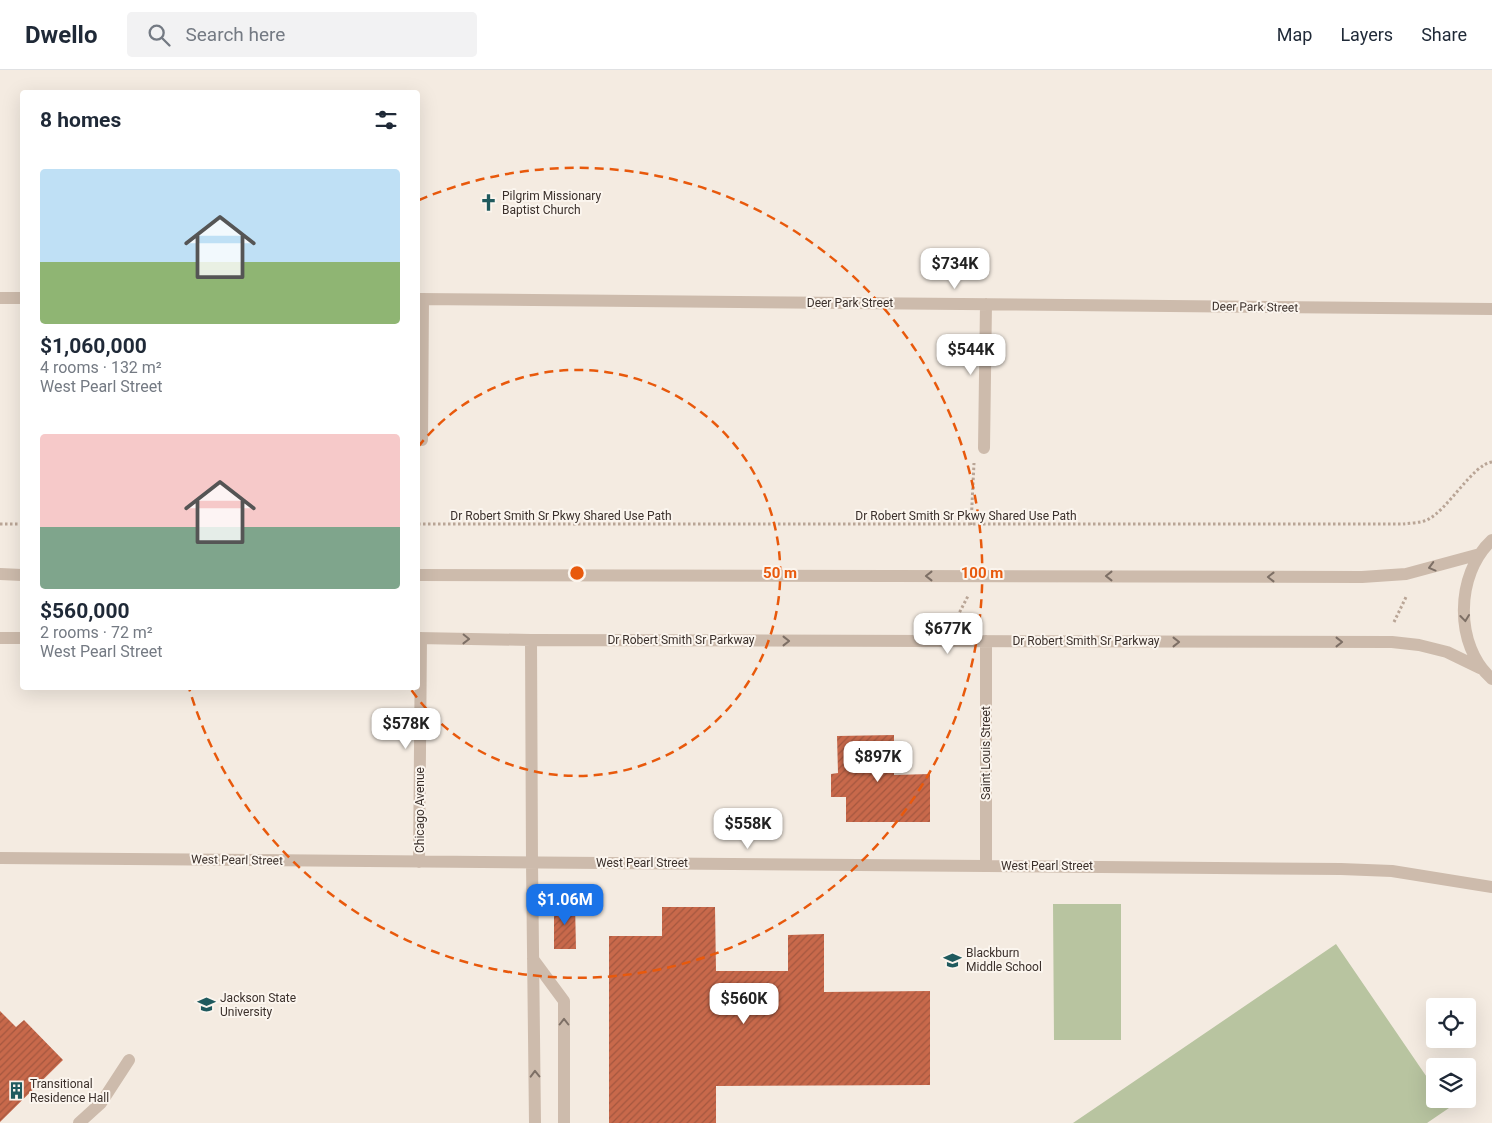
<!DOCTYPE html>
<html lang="en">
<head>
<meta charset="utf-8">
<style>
  body { margin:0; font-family:Roboto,sans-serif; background:#f2f2f3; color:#1f2937; height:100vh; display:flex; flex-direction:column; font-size:19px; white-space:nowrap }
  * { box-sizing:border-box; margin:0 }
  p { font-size:16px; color:#747a83 }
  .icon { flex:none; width:28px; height:28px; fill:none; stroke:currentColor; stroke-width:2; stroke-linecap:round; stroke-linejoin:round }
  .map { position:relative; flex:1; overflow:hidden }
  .details { position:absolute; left:20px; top:20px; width:400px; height:600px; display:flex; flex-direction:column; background:#fff; border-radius:5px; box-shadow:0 5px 20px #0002 }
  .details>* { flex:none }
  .buttons { position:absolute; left:1426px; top:928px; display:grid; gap:10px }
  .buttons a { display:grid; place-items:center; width:50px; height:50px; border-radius:5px; background:#fff; box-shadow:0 5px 20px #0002; font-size:25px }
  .price { position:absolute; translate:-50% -42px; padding:0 11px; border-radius:10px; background:#fff; color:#222; font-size:16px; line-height:32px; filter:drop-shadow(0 1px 2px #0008) }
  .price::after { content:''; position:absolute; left:50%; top:30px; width:15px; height:11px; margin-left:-8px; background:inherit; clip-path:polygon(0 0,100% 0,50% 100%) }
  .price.active { background:#1a73e8; color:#fff }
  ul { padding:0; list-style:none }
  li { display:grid; align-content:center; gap:10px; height:265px; padding:0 20px }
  li span { display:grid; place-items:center; height:155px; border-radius:5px; color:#555 }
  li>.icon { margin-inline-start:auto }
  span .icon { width:90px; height:90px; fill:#fffc; stroke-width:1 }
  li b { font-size:21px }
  h2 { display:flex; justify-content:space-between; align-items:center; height:60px; padding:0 20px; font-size:21px }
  header { display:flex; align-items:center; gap:30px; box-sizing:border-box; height:70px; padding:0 25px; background:#fff; border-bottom:1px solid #e0e1e3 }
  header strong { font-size:24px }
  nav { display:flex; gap:28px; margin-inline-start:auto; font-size:18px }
  .search { width:350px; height:45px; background:#f2f2f3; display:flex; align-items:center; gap:12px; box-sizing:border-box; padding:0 18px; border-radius:5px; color:#747a83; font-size:19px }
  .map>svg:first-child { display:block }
</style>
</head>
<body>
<header>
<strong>Dwello</strong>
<div class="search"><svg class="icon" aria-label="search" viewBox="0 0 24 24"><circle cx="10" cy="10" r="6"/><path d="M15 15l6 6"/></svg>Search here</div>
<nav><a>Map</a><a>Layers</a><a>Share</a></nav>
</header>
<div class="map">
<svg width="1492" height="1053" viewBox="0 0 1492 1053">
  <defs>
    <pattern id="building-hatch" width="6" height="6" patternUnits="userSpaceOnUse" patternTransform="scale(1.25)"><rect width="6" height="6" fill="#c8694b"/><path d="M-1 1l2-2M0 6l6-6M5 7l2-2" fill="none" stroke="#a4573f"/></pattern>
  </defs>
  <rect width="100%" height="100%" fill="#f4ebe1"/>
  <path fill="#b8c4a0" d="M1053,834H1121V970H1054Z
    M1336,874L1435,1019V1029H1442L1449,1038L1427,1053H1073Z"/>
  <path fill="url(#building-hatch)" d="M894,665V705L930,704V752H846V727H831V704L838,703L837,666Z
    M575,833L576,879H554V834Z
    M662,837H715L716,901H788V865L824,864V922L930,921V1015L716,1016V1053H609V866H662Z
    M0,941L16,957L24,950L63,990L0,1052Z"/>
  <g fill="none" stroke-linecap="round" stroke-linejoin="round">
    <path stroke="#b9a596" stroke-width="3" stroke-dasharray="2.5 2.5" stroke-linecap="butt" d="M0,454H22
      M418,454H1403C1410,453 1420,453 1427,450C1448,440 1473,394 1492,392
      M971,455L974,393
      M955,551L968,526
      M1394,552L1407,525"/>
    <path stroke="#cdbbac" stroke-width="12" d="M0,228H22
      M418,229L1492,239
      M422,370L423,229
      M984,378L986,234
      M1492,470C1455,504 1454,576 1492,609
      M0,504L22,505
      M418,505L1362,507L1406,504L1480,484
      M0,568H22
      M418,568L531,570L1392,572L1419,575L1447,582L1480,598
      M531,570L532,793L535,1053
      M986,571V796
      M0,788L1341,799L1392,801L1492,817
      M419,792L421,568
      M533,889L564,931V1053
      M79,1053L101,1033L129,990"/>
  </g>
  <defs><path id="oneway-chevron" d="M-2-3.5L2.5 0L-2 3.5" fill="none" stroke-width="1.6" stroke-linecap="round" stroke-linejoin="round" transform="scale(1.25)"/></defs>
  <g stroke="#7d6f65">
    <use href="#oneway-chevron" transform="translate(1432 497) rotate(165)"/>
    <use href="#oneway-chevron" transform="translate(929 506) rotate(-180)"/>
    <use href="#oneway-chevron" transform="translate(1109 506) rotate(-180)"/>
    <use href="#oneway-chevron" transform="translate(1271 507) rotate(-180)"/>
    <use href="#oneway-chevron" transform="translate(1465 548) rotate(83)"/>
    <use href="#oneway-chevron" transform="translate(466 569) rotate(1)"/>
    <use href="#oneway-chevron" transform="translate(786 571)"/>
    <use href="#oneway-chevron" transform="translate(1176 572)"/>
    <use href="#oneway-chevron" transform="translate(1339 572)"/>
    <use href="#oneway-chevron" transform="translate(564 952) rotate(-90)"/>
    <use href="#oneway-chevron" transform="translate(535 1004) rotate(-91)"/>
  </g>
  <g fill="none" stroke="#e8590c" stroke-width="2.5" stroke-dasharray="9 6">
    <path d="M418 377A203 203 0 1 1 410 618"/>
    <path d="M419 130A405 405 0 1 1 189 618"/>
  </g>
  <defs>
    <symbol id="church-bare" viewBox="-9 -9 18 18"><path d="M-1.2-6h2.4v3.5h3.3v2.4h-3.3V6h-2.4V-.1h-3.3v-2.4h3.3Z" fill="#1f5a5e" stroke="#fbf5ee" stroke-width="2.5" paint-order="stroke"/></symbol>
    <symbol id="school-bare" viewBox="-9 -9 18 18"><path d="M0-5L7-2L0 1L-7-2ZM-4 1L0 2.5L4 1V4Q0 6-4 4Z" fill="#1f5a5e" stroke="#fbf5ee" stroke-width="2.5" paint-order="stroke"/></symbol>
    <symbol id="university-bare" viewBox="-9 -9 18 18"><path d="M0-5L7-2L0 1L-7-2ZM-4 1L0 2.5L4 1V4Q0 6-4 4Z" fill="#1f5a5e" stroke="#fbf5ee" stroke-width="2.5" paint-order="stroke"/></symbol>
    <symbol id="building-bare" viewBox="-9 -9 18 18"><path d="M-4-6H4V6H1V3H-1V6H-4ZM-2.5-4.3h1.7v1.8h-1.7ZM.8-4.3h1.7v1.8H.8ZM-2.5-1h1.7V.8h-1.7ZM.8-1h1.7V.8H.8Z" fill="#1f5a5e" stroke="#fbf5ee" stroke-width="2.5" paint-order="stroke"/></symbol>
  </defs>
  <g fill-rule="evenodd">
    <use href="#church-bare" x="476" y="120" width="25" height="25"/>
    <use href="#school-bare" x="940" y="878" width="25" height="25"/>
    <use href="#university-bare" x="194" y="922" width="25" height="25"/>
    <use href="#building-bare" x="4" y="1008" width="25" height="25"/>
  </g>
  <g text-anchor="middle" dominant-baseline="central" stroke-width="4" stroke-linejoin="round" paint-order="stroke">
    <g font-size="12" fill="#3b302b" stroke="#fbf5ee" text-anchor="start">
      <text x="502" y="126">Pilgrim Missionary<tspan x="502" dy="14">Baptist Church</tspan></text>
      <text x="966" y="883">Blackburn<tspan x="966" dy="14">Middle School</tspan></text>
      <text x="220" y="928">Jackson State<tspan x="220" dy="14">University</tspan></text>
      <text x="30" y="1014">Transitional<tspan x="30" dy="14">Residence Hall</tspan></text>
    </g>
    <g font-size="12" fill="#3b302b" stroke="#fbf5ee">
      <text x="850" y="233">Deer Park Street</text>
      <text transform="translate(1255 237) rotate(1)">Deer Park Street</text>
      <text x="561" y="446">Dr Robert Smith Sr Pkwy Shared Use Path</text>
      <text x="966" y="446">Dr Robert Smith Sr Pkwy Shared Use Path</text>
      <text x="681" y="570">Dr Robert Smith Sr Parkway</text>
      <text x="1086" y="571">Dr Robert Smith Sr Parkway</text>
      <text transform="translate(986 683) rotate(-90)">Saint Louis Street</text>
      <text transform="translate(420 740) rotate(-90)">Chicago Avenue</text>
      <text transform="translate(237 790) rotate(1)">West Pearl Street</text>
      <text x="642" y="793">West Pearl Street</text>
      <text x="1047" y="796">West Pearl Street</text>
    </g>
  </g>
  <circle cx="577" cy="503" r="8" fill="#e8590c" stroke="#fbf5ee" stroke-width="2.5"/>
  <g font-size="15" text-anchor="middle" font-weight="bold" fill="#e8590c" stroke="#fbf5ee" stroke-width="4" stroke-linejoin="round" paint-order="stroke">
    <text x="780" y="508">50 m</text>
    <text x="982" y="508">100 m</text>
  </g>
</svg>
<div class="buttons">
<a><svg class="icon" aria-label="locate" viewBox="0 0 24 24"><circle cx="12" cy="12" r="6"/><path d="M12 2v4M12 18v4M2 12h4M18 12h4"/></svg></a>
<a><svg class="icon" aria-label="layers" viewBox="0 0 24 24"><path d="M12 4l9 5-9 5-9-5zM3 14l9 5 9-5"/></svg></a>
</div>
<b class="price" style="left:955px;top:220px">$734K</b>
<b class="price" style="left:971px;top:306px">$544K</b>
<b class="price" style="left:948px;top:585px">$677K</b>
<b class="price" style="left:406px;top:680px">$578K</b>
<b class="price" style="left:878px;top:713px">$897K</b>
<b class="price" style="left:748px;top:780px">$558K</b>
<b class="price active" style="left:565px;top:856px">$1.06M</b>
<b class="price" style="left:744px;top:955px">$560K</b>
<section class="details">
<h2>8 homes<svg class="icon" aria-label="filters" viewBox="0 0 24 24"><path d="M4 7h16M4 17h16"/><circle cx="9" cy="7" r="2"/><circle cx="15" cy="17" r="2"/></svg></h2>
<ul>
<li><span style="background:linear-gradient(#bfe0f5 60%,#8fb573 0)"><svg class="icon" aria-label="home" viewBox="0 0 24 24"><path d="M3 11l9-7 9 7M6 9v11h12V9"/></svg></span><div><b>$1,060,000</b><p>4 rooms · 132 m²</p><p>West Pearl Street</p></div></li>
<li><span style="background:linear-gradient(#f6c9c9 60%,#7fa58c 0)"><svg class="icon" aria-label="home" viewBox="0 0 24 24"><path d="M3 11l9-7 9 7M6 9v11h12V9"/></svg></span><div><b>$560,000</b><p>2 rooms · 72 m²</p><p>West Pearl Street</p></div></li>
</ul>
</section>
</div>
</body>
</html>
